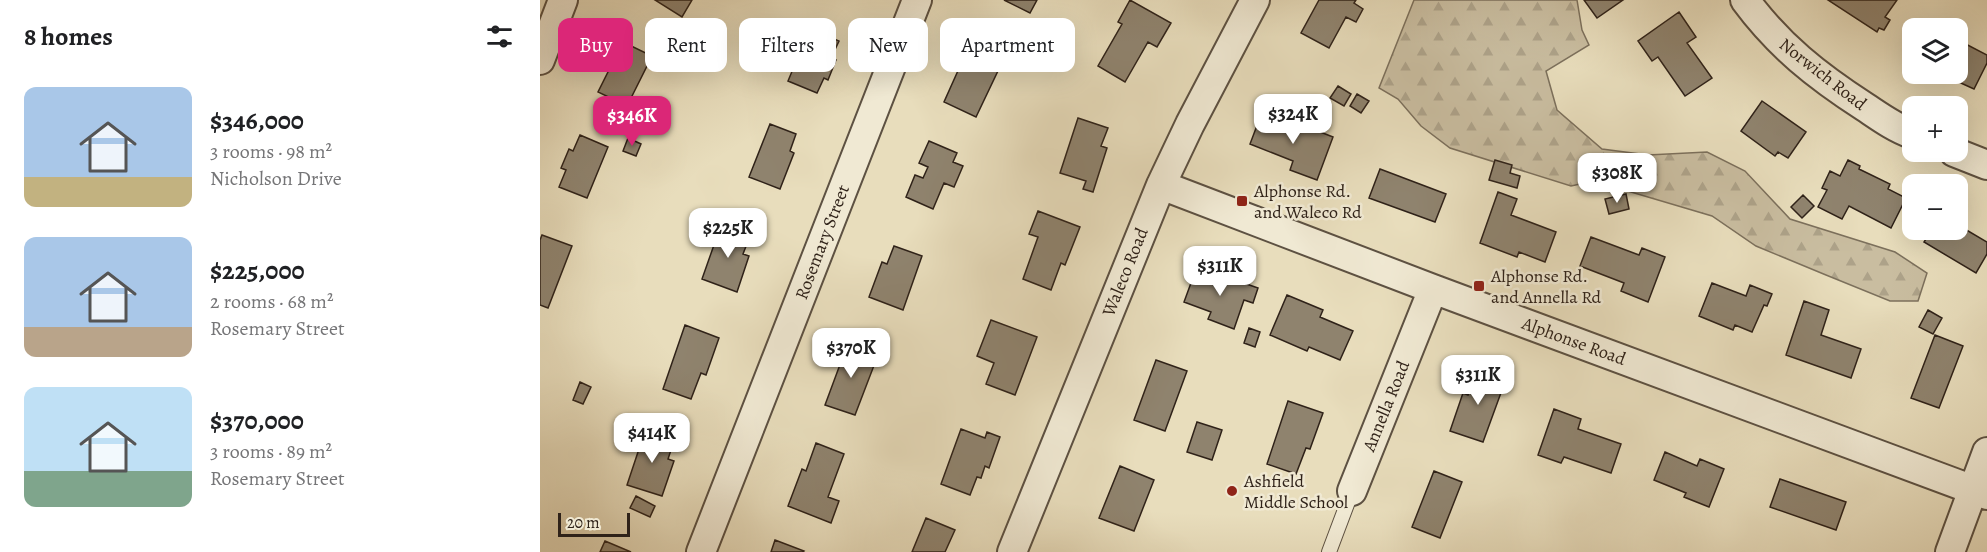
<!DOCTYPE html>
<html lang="en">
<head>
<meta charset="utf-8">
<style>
  body { margin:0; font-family:Alegreya,serif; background:#f6f6f6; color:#202124; height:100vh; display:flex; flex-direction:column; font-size:22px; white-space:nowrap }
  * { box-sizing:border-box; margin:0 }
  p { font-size:20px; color:#757577 }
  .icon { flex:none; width:33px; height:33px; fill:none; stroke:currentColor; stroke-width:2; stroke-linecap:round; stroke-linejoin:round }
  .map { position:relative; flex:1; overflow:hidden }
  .panel { display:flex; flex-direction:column; background:#fff; width:540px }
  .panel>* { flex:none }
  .banner { position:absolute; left:18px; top:18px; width:570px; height:54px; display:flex; gap:12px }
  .tools { position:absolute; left:1362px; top:18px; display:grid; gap:12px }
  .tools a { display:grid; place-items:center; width:66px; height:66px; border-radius:12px; background:#fff; box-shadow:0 6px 24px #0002; font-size:30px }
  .scale { position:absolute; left:18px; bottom:15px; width:72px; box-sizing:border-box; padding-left:6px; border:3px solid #2f2219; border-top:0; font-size:16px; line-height:21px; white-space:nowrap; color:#2f2219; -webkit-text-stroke:4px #f0e9d3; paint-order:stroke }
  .price { position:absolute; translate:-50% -51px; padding:0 14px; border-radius:12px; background:#fff; color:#222; font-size:20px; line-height:39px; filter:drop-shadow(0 2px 3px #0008) }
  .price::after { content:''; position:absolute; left:50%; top:36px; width:18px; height:14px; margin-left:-9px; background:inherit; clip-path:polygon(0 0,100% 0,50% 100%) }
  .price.on { background:#db2777; color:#fff }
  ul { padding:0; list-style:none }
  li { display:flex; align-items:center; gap:18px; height:150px; padding:0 24px }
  li span { display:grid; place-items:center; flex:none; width:168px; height:120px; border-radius:12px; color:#555 }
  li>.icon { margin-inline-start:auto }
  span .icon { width:72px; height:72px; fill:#fffc; stroke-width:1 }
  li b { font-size:26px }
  h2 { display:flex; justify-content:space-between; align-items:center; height:72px; padding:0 24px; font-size:26px }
  .chip { padding:0 21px; border-radius:12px; background:#fff; box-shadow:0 6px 24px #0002; font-size:21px; line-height:54px }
  .chip.on { background:#db2777; color:#fff }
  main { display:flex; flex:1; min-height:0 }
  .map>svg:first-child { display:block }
</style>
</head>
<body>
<main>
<section class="panel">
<h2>8 homes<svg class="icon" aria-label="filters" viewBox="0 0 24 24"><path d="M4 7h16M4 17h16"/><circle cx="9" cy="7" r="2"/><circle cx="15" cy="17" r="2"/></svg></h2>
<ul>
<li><span style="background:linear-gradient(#a9c7e8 75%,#c2b280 0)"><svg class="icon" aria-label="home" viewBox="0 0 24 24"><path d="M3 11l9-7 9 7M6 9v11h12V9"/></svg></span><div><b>$346,000</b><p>3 rooms · 98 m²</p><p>Nicholson Drive</p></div></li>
<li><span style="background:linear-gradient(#a9c7e8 75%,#b9a48a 0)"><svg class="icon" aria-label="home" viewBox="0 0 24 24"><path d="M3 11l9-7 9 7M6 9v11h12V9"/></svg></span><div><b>$225,000</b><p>2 rooms · 68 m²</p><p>Rosemary Street</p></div></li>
<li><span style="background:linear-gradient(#bfe0f5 70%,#7fa58c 0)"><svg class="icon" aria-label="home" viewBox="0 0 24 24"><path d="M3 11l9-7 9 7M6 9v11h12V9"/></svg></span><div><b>$370,000</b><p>3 rooms · 89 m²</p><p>Rosemary Street</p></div></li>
</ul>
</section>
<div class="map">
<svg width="1447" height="552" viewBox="0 0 1447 552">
  <defs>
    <pattern id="forest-firs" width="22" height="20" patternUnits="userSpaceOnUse" patternTransform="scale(1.5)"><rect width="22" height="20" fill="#c9bda0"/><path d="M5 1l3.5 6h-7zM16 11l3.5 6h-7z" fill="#ada289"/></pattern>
  </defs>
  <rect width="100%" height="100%" fill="#e8ddbc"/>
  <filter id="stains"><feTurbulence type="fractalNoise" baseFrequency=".00333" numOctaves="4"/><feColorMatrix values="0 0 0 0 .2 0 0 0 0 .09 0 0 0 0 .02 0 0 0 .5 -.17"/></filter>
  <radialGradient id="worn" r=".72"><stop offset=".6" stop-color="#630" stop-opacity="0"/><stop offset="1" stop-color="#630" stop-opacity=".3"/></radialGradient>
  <path fill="url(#forest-firs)" stroke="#7c705c" stroke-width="1.5" d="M874,0H1037L1042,30L1049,45L1006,71L1017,110L1062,149L1108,155L1167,152L1205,171L1250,219L1355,252L1387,273L1378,301H1350L1286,275L1216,246L1172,216L1054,181L1031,186L910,148L881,126L858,99L839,88Z"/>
  <path fill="#8f836e" stroke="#2f2219" stroke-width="1.5" d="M115,0H152L142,17Z
    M464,0H497L490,13Z
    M590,0L631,23L617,47L608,42L585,82L558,66L582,24L578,22Z
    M779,0H816L814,3L823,9L816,22L806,17L789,48L761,33Z
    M1044,0H1083L1057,18Z
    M1288,0H1357L1345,17L1350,20L1344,30L1339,28L1337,32Z
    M1139,12L1156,37L1147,43L1172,78L1145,96L1118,57L1112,61L1098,41Z
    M270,28L299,41L291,58L296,60L288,80L284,78L277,93L248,81Z
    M1418,40L1447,55V63L1434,89L1401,74H1418Z
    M439,41L466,54L436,117L404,102L421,64L427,67Z
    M83,42L112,56L87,106L58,92Z
    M798,86L811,94L804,106L790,98Z
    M817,94L829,101L821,113L810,106Z
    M1222,101L1266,132L1248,158L1238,152L1235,156L1201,131Z
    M721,115L768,132L770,128L793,137L777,180L750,170L753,161L710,144Z
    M538,118L568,128L561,146L567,148L553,192L543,189L546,181L520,173Z
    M230,124L256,134L250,151L254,153L240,189L209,177Z
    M40,135L68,147L47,198L19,187L26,170L21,168L29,149L33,151Z
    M88,138L101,144L96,156L83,151Z
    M389,141L417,153L413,162L423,166L414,187L404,183L393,209L366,197L375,175L383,178L388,167L379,163Z
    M955,160L972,165L970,173L980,176L977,188L949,180Z
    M1308,160L1320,166L1319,169L1350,184L1348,189L1366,198L1351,228L1309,206L1302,219L1278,207L1287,190L1282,188L1290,171L1300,176Z
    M840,169L906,194L895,222L829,198Z
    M958,192L977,199L971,215L1016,232L1005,262L979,252L977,257L940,243Z
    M1086,194L1089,209L1069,214L1065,199Z
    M1263,195L1274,206L1262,218L1251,207Z
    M498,211L540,227L525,265L521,263L511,290L483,279L498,237L489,234Z
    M181,225L210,236L203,254L209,256L197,292L162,279Z
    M1418,225L1447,242V254L1436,273L1384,242L1392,230H1418Z
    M2,235L32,246L8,308L0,305V240Z
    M1051,237L1099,255L1102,248L1125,257L1108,302L1081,291L1084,283L1040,266Z
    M354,246L382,256L363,310L329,297L342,262L347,264Z
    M655,272L672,279L675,273L718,288L713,303L704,300L694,329L668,319L671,312L644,302Z
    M1172,283L1206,296L1210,285L1232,294L1227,306L1224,305L1212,332L1195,325L1193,330L1159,316Z
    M747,295L783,310L780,317L813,331L800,360L769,347L767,351L730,335Z
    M1264,301L1289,310L1281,335L1321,349L1311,378L1246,355Z
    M1388,310L1402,318L1393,334L1379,327Z
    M451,320L497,337L475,395L446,384L454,363L437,356Z
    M145,325L179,338L166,375L161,373L151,399L123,389Z
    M709,328L720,332L715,347L704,343Z
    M1395,335L1423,346L1399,408L1371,398Z
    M308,343L338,355L315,415L285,405Z
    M616,360L647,371L625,431L594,420Z
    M938,369L966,379L943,442L910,431L923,393L928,395Z
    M40,382L51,387L43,404L33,400Z
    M748,401L783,413L770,449L766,448L756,474L727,464Z
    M1014,409L1041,419L1038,429L1081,444L1071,473L1024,457L1021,463L998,455Z
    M657,422L682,430L672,460L647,452Z
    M421,429L445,438L447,432L460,437L449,468L445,466L441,478L437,477L430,495L401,484Z
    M105,431L134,441L128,459L134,461L122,496L87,485Z
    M276,443L304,454L288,497L299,501L291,523L248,506L262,469L266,471Z
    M1125,452L1157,466L1160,459L1184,469L1169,507L1144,497L1146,493L1114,480Z
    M580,466L614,480L594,531L559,518Z
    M894,471L922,482L900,538L872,527Z
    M1240,479L1306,502L1296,530L1230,507Z
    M96,496L115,506L110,517L90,508Z
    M386,518L415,530L405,552H372Z
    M235,540L264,551L263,552H231Z
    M65,541L91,552H60Z"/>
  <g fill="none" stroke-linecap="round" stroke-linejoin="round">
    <defs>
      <path id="lane" d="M789,552L812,491"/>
      <path id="street" d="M1205,0C1239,46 1277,76 1325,107C1340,117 1355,128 1372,134
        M0,60L23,0
        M1414,152L1447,165
        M621,185L893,289L1447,495
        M812,491L893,289
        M161,552L377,0
        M472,552L621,185L650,124L715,0
        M1410,552L1447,452"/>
    </defs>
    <use href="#lane" stroke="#5d5142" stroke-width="16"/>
    <use href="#street" stroke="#5d5142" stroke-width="32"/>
    <use href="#lane" stroke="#f0e9d3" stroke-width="14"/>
    <use href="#street" stroke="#f0e9d3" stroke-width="28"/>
  </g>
  <g fill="#8f2418" stroke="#f0e9d3" stroke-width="2">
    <rect x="696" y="195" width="12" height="12" rx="3"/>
    <rect x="933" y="280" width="12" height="12" rx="3"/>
    <circle cx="692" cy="491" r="6"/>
  </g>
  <g text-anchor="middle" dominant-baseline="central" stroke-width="5" stroke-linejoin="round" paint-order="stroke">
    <g font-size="18" fill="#2f2219" stroke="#f0e9d3">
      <text transform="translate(1283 74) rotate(38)">Norwich Road</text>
      <text transform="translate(282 242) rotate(-69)">Rosemary Street</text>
      <text transform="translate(585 272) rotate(-68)">Waleco Road</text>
      <text transform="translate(1034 341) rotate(20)">Alphonse Road</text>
      <text transform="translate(846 406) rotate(-68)">Annella Road</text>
    </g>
    <g font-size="18" fill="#2f2219" stroke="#f0e9d3" text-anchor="start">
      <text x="714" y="191">Alphonse Rd.<tspan x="714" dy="21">and Waleco Rd</tspan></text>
      <text x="951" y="276">Alphonse Rd.<tspan x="951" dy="21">and Annella Rd</tspan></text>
      <text x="704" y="481">Ashfield<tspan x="704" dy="21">Middle School</tspan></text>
    </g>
  </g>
  <rect width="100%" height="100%" filter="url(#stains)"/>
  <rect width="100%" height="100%" fill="url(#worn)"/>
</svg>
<div class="tools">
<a><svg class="icon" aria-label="layers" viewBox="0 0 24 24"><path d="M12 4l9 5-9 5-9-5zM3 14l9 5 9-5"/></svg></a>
<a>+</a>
<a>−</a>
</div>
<div class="scale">20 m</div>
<b class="price" style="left:753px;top:145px">$324K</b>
<b class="price on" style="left:92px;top:147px">$346K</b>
<b class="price" style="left:1077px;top:204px">$308K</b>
<b class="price" style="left:188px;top:259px">$225K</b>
<b class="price" style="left:680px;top:297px">$311K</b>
<b class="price" style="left:311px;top:379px">$370K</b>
<b class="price" style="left:938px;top:406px">$311K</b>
<b class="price" style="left:112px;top:464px">$414K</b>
<div class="banner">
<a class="chip on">Buy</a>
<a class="chip">Rent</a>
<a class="chip">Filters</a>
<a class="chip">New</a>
<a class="chip">Apartment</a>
</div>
</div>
</main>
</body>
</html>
